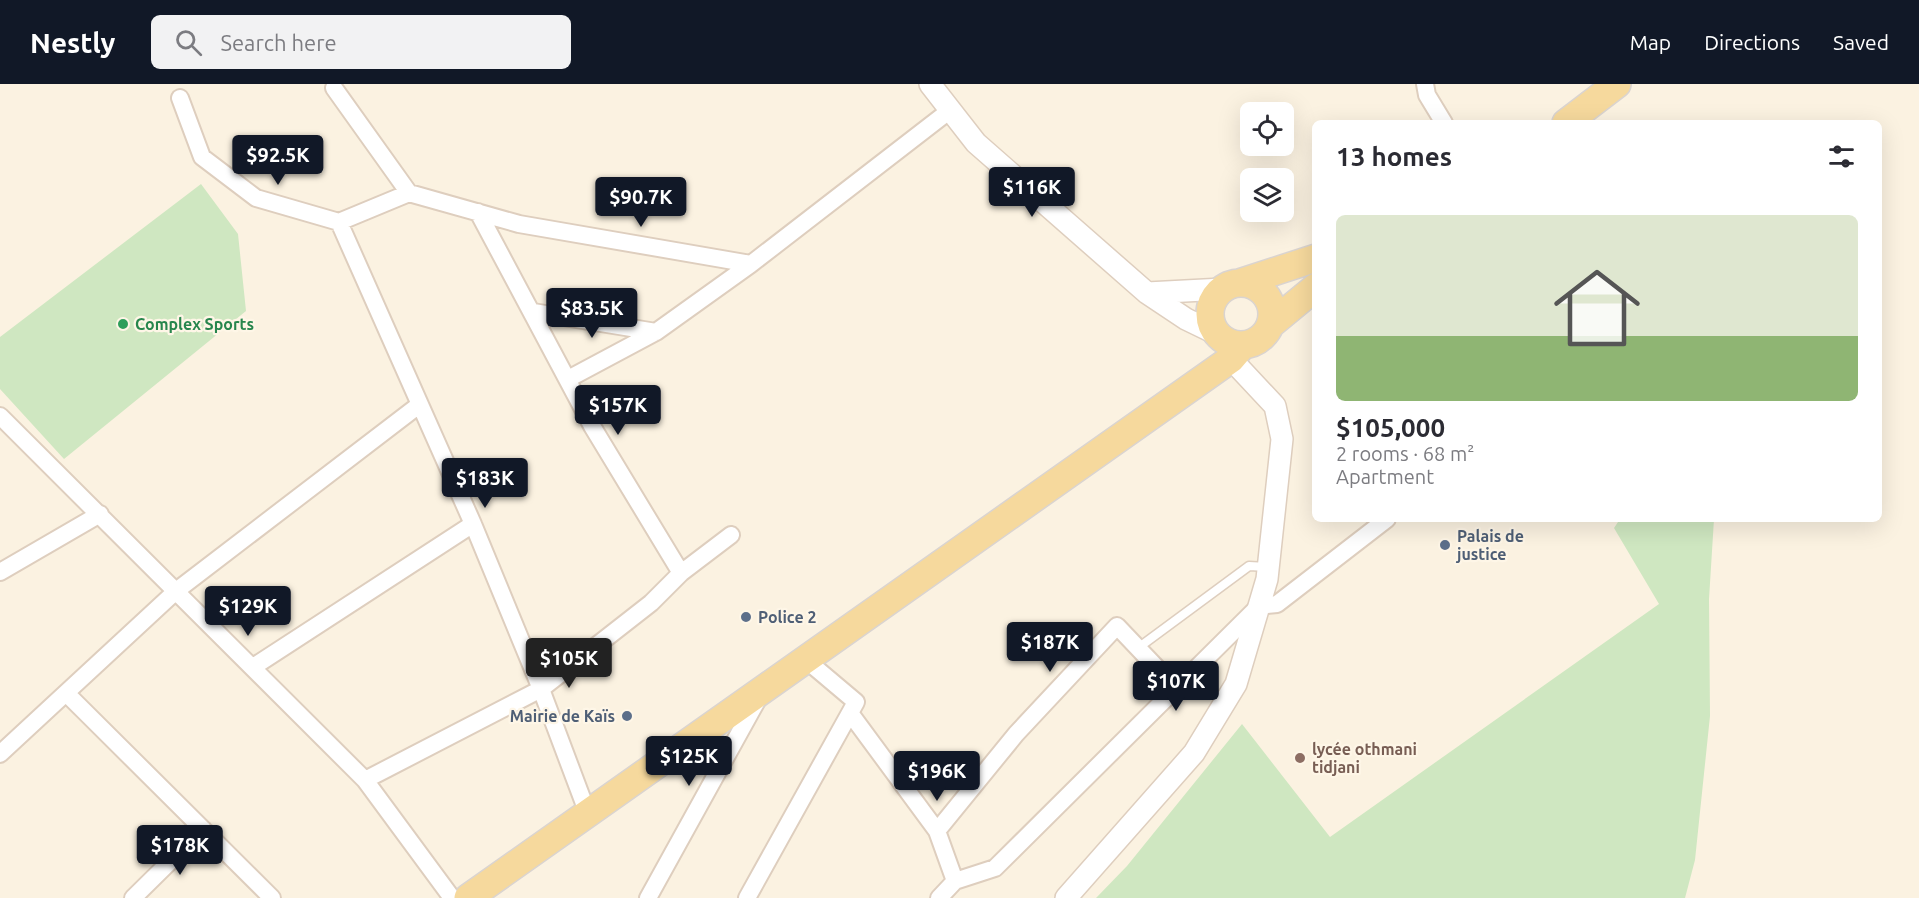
<!DOCTYPE html>
<html lang="en">
<head>
<meta charset="utf-8">
<style>
  body { margin:0; font-family:Ubuntu,sans-serif; background:#f2f2f3; color:#2b2b33; height:100vh; display:flex; flex-direction:column; font-size:22px; white-space:nowrap }
  * { box-sizing:border-box; margin:0 }
  p { font-size:20px; color:#7c7c81 }
  .icon { flex:none; width:33px; height:33px; fill:none; stroke:currentColor; stroke-width:2; stroke-linecap:round; stroke-linejoin:round }
  .map { position:relative; flex:1; overflow:hidden }
  .sheet { position:absolute; left:1312px; top:36px; width:570px; height:402px; display:flex; flex-direction:column; background:#fff; border-radius:9px; box-shadow:0 6px 24px #0002 }
  .sheet>* { flex:none }
  .buttons { position:absolute; left:1240px; top:18px; display:grid; gap:12px }
  .buttons a { display:grid; place-items:center; width:54px; height:54px; border-radius:9px; background:#fff; box-shadow:0 6px 24px #0002; font-size:30px }
  .price { position:absolute; translate:-50% -51px; padding:0 14px; border-radius:6px; background:#111827; color:#fff; font-size:20px; line-height:39px; filter:drop-shadow(0 2px 3px #0008) }
  .price::after { content:''; position:absolute; left:50%; top:36px; width:18px; height:14px; margin-left:-9px; background:inherit; clip-path:polygon(0 0,100% 0,50% 100%) }
  .price.on { background:#222; color:#fff }
  ul { padding:0; list-style:none }
  li { display:grid; align-content:center; gap:12px; height:318px; padding:0 24px }
  li+li { border-top:2px solid #e1e1e2 }
  li span { display:grid; place-items:center; height:186px; border-radius:9px; color:#555 }
  li>.icon { margin-inline-start:auto }
  span .icon { width:108px; height:108px; fill:#fffc; stroke-width:1 }
  li b { font-size:26px }
  h2 { display:flex; justify-content:space-between; align-items:center; height:72px; padding:0 24px; font-size:26px }
  header { display:flex; align-items:center; gap:36px; box-sizing:border-box; height:84px; padding:0 30px; background:#111827; color:#fff }
  header strong { font-size:28px }
  nav { display:flex; gap:33px; margin-inline-start:auto; font-size:21px }
  .search { width:420px; height:54px; background:#f2f2f3; display:flex; align-items:center; gap:15px; box-sizing:border-box; padding:0 21px; border-radius:9px; color:#7c7c81; font-size:22px }
  .map>svg:first-child { display:block }
</style>
</head>
<body>
<header>
<strong>Nestly</strong>
<div class="search"><svg class="icon" aria-label="search" viewBox="0 0 24 24"><circle cx="10" cy="10" r="6"/><path d="M15 15l6 6"/></svg>Search here</div>
<nav><a>Map</a><a>Directions</a><a>Saved</a></nav>
</header>
<div class="map">
<svg width="1919" height="814" viewBox="0 0 1919 814">
  <rect width="100%" height="100%" fill="#fbf2e1"/>
  <path fill="#cfe7c1" d="M201,100L238,150L246,227L64,375L0,305V253Z
    M1620,435H1714L1709,515L1710,632L1695,776L1685,814H1096L1127,782L1242,640L1330,753L1659,520L1614,444Z"/>
  <g fill="none" stroke-linecap="round" stroke-linejoin="round">
    <defs>
      <path id="service" d="M1138,564L1249,482L1267,483"/>
      <path id="minor" d="M1425,0L1427,11L1444,39
        M334,4L409,109L519,140L751,180L949,27
        M180,14L202,73L256,114L339,138L409,109
        M478,128L592,342L681,489
        M339,138L473,440L541,605L588,730
        M533,228L656,248
        M568,295L656,248L751,180
        M0,332L365,696L452,814
        M0,488L100,430
        M253,583L473,440
        M66,609L272,814
        M850,629L937,747L955,797L939,814
        M0,670L176,507L419,321
        M365,696L541,605L651,519L681,489L731,451
        M937,747L1016,650L1117,542L1176,604
        M955,797L995,784L1259,522L1277,520L1387,435
        M133,814L203,745
        M648,814L758,615
        M747,814L856,618L805,575"/>
      <path id="tertiary" d="M930,0L976,59L1147,209L1186,235L1219,251
        M1147,209L1223,205
        M1066,814L1194,669L1236,600L1267,495L1282,355L1275,322L1231,275"/>
      <path id="primary" d="M1566,39L1617,0
        M1239,199L1316,174
        M1210 230a31 31 0 1 1 62 0a31 31 0 1 1-62 0Z
        M1270,241L1316,203
        M468,814L1231,275L1243,261"/>
    </defs>
    <use href="#service" stroke="#decebe" stroke-width="11"/>
    <use href="#minor" stroke="#decebe" stroke-width="20"/>
    <use href="#tertiary" stroke="#decebe" stroke-width="24"/>
    <use href="#primary" stroke="#dad4d0" stroke-width="30"/>
    <use href="#service" stroke="#fff" stroke-width="8"/>
    <use href="#minor" stroke="#fff" stroke-width="16"/>
    <use href="#tertiary" stroke="#fff" stroke-width="21"/>
    <use href="#primary" stroke="#f6d99d" stroke-width="27"/>
  </g>
  <circle fill="#2e9e5b" stroke="#fef6e7" stroke-width="2" cx="123" cy="240" r="6"/>
  <g fill="#5c6f8a" stroke="#fef6e7" stroke-width="2">
    <circle cx="1445" cy="461" r="6"/>
    <circle cx="746" cy="533" r="6"/>
    <circle cx="627" cy="632" r="6"/>
  </g>
  <circle fill="#8d6e63" stroke="#fef6e7" stroke-width="2" cx="1300" cy="674" r="6"/>
  <g text-anchor="middle" dominant-baseline="central" stroke-width="4.5" stroke-linejoin="round" paint-order="stroke">
    <g font-size="16" font-weight="bold" fill="#27864d" stroke="#fef6e7" text-anchor="start">
      <text x="135" y="240">Complex Sports</text>
    </g>
    <g font-size="16" font-weight="bold" fill="#4e5e75" stroke="#fef6e7" text-anchor="start">
      <text x="1457" y="452">Palais de<tspan x="1457" dy="18">justice</tspan></text>
      <text x="758" y="533">Police 2</text>
      <text x="615" y="632" text-anchor="end">Mairie de Kaïs</text>
    </g>
    <g font-size="16" font-weight="bold" fill="#785e54" stroke="#fef6e7" text-anchor="start">
      <text x="1312" y="665">lycée othmani<tspan x="1312" dy="18">tidjani</tspan></text>
    </g>
  </g>
</svg>
<div class="buttons">
<a><svg class="icon" aria-label="locate" viewBox="0 0 24 24"><circle cx="12" cy="12" r="6"/><path d="M12 2v4M12 18v4M2 12h4M18 12h4"/></svg></a>
<a><svg class="icon" aria-label="layers" viewBox="0 0 24 24"><path d="M12 4l9 5-9 5-9-5zM3 14l9 5 9-5"/></svg></a>
</div>
<b class="price" style="left:278px;top:102px">$92.5K</b>
<b class="price" style="left:1032px;top:134px">$116K</b>
<b class="price" style="left:641px;top:144px">$90.7K</b>
<b class="price" style="left:592px;top:255px">$83.5K</b>
<b class="price" style="left:618px;top:352px">$157K</b>
<b class="price" style="left:485px;top:425px">$183K</b>
<b class="price" style="left:248px;top:553px">$129K</b>
<b class="price" style="left:1050px;top:589px">$187K</b>
<b class="price on" style="left:569px;top:605px">$105K</b>
<b class="price" style="left:1176px;top:628px">$107K</b>
<b class="price" style="left:689px;top:703px">$125K</b>
<b class="price" style="left:937px;top:718px">$196K</b>
<b class="price" style="left:180px;top:792px">$178K</b>
<section class="sheet">
<h2>13 homes<svg class="icon" aria-label="filters" viewBox="0 0 24 24"><path d="M4 7h16M4 17h16"/><circle cx="9" cy="7" r="2"/><circle cx="15" cy="17" r="2"/></svg></h2>
<ul>
<li><span style="background:linear-gradient(#dfe7d0 65%,#8fb573 0)"><svg class="icon" aria-label="home" viewBox="0 0 24 24"><path d="M3 11l9-7 9 7M6 9v11h12V9"/></svg></span><div><b>$105,000</b><p>2 rooms · 68 m²</p><p>Apartment</p></div></li>
</ul>
</section>
</div>
</body>
</html>
